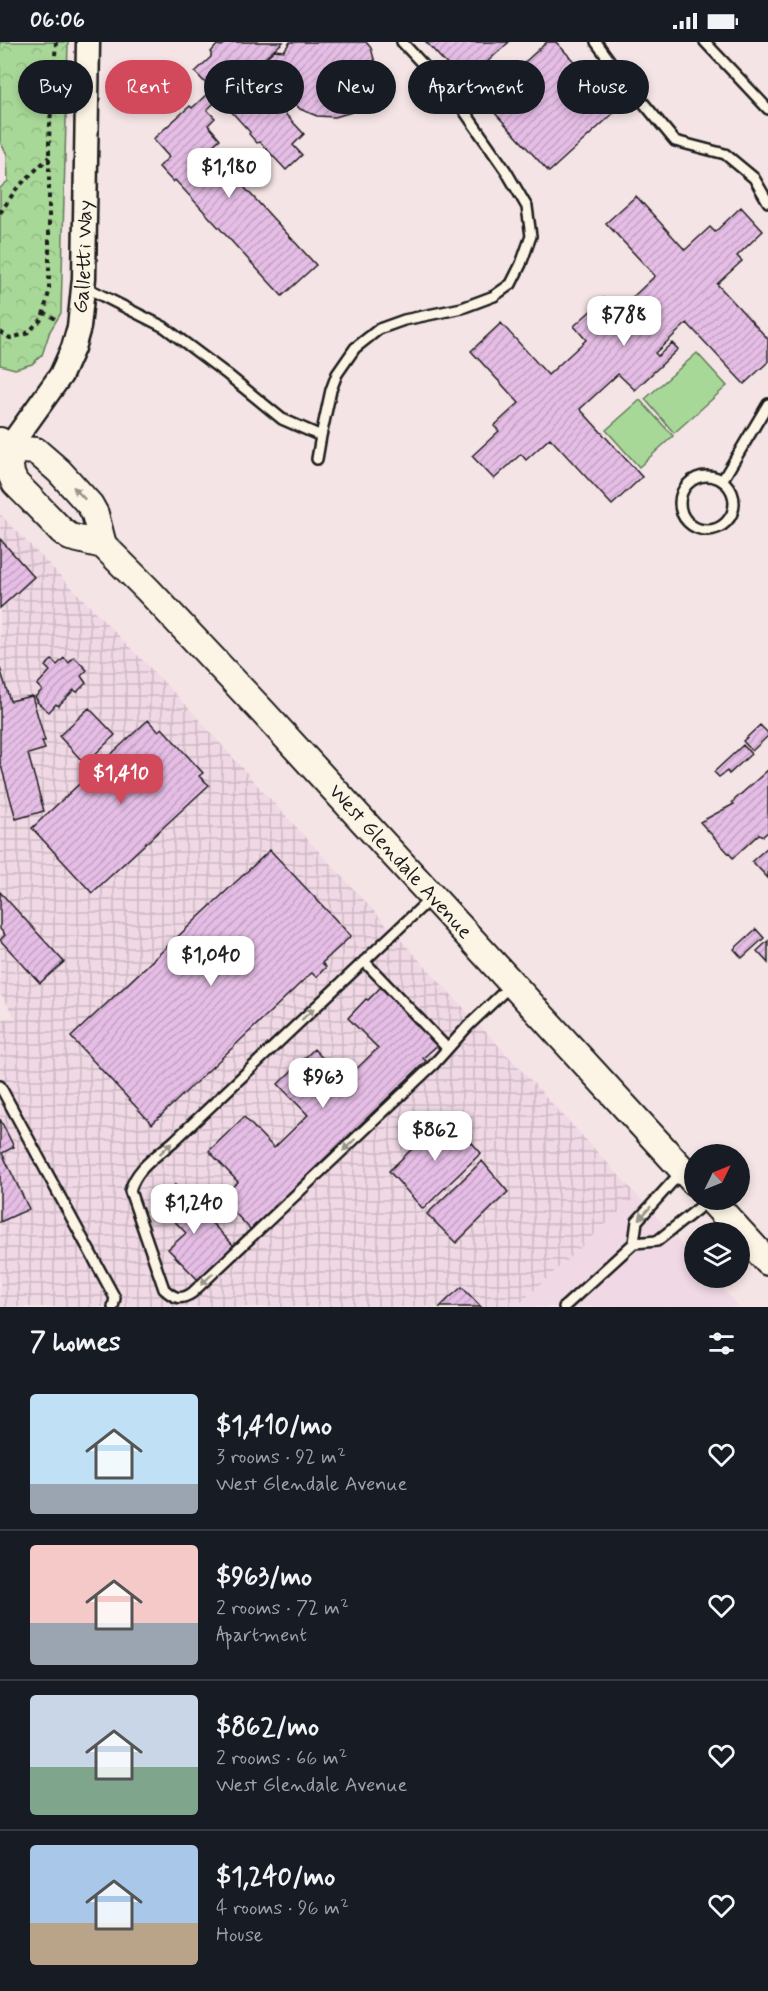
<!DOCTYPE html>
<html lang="en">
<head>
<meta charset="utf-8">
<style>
  body { margin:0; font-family:Mynerve,sans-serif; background:#242831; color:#f1f3f6; height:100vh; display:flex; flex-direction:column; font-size:22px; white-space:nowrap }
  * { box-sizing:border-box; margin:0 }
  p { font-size:20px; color:#9ea1a6 }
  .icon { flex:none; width:33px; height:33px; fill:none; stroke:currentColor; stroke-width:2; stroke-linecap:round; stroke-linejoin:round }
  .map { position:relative; height:1265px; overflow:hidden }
  .side { display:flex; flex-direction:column; background:#171b24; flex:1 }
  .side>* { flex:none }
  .banner { position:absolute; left:18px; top:18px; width:732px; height:54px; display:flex; gap:12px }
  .needle { width:39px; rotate:47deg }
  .fabs { position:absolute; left:684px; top:1102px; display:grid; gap:12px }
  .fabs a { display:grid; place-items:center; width:66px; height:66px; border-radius:50%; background:#171b24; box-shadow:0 3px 9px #0003; font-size:30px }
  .price { position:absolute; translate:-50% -51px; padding:0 14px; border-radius:12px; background:#fff; color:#222; font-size:20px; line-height:39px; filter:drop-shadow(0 2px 3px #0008) }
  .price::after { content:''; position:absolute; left:50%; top:36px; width:18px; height:14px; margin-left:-9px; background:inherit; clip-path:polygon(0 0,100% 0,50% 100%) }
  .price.selected { background:#d1495b; color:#fff }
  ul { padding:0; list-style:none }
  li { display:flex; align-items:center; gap:18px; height:150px; padding:0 30px }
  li+li { border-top:2px solid #363941 }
  li span { display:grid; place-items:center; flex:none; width:168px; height:120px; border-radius:6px; color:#555 }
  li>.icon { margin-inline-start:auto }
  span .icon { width:72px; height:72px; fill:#fffc; stroke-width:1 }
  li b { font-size:26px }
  h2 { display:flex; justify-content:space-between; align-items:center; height:72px; padding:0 30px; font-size:26px }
  .chip { padding:0 21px; border-radius:27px; background:#171b24; box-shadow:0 3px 9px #0003; font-size:21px; line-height:54px }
  .chip.selected { background:#d1495b; color:#fff }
  .status { display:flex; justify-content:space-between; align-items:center; height:42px; padding:0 30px; background:#171b24; direction:ltr }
  .status svg { height:16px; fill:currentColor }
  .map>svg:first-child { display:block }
</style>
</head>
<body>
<div class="status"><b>06:06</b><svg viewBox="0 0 49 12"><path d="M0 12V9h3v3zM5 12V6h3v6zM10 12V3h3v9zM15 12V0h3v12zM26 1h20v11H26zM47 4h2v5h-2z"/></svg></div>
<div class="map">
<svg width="768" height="1265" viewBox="0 0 768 1265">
  <defs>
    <pattern id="industrial-grid" width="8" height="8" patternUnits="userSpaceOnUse" patternTransform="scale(1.5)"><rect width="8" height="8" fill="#f0d8e5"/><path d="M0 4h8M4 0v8" fill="none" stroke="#cdb9c4"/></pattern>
    <pattern id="forest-crowns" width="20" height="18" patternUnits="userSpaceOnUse" patternTransform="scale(1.5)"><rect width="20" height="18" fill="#a8d898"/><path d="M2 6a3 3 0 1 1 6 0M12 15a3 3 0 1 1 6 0" fill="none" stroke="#90b982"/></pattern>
    <pattern id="building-hatch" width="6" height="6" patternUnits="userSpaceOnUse" patternTransform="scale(1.5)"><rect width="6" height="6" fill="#e5bde5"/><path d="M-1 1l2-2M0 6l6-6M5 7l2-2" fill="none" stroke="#c4a2c4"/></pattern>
  </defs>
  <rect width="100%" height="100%" fill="#f5e4e5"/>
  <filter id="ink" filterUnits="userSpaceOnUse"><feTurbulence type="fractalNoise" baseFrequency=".0167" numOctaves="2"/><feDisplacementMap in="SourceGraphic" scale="12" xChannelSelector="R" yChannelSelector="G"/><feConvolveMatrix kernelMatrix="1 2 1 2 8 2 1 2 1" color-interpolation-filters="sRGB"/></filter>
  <g filter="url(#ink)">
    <path fill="#f0d8e5" d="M637,1153L694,1216V1236H713L739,1265H516Z"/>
    <path fill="url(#industrial-grid)" d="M0,472L188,665L259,745L637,1153L516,1265H0V977L16,976L0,952Z"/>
    <path fill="url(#forest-crowns)" stroke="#627a5a" stroke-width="1.5" d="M0,0H68L61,271L50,289L42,313L32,322L15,327L0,323V146L8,139L7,112L0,100Z"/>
    <path fill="#a8d898" stroke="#627a5a" stroke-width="1.5" d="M697,311L727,344L674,391L645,357Z
      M640,358L673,394L639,425L606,388Z"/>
    <path fill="url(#building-hatch)" stroke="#1c1c1c" stroke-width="1.5" d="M227,0H283L248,32L304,92L293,103L302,113L286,128L260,100L257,101L249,92L250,90L220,57L214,59L207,52L210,46L195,30L211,15V10L217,3L222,4Z
      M290,0H366L371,6L376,24L374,42L366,58L352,70L335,75L317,74L300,67L288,54L281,37V19L265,16L274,8L284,9Z
      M426,0H509L464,41Z
      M547,0H556L618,67L549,130L483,58Z
      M207,52L215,60L207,68L215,76L208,83L220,97L209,107L316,223L282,254L175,138L173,140L159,125L169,115L153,97L190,64L192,66Z
      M636,154L685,208L710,185L715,190L741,165L763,189L737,214L742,219L717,242L768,297V320L744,342L687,281L655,311L658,314L672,301L678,307L635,348L618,332L580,367L642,435L612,463L550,396L526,418L521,412L494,437L472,414L499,389L494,384L519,361L471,309L501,281L548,333L586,298L574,284L595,265L604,256L617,270L655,234L606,181Z
      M0,497L34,535L0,566Z
      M74,615L87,628L81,634L86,641L77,650L74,648L58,664L56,662L49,670L37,660L38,659L35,655L42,648L37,643L50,629L45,624L52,618L57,623L64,616L69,621Z
      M0,626L10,659L32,654L45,699H42L45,707L28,712L44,769L16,777L0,720Z
      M89,666L115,693L85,722L59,694Z
      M148,678L158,689L162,686L203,731L199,734L209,743L92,851L32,786Z
      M760,683L768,691V694L752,709L743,699Z
      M743,703L751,712L729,732L727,729L719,735L714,730Z
      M768,728V790L763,794L759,792L733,816L700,780L734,762L732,760Z
      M768,805V836L752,819Z
      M270,808L351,894L322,921L326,925L316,935L312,931L308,934L152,1082L71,995Z
      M0,850L64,920L40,941L0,898L5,893L0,887Z
      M756,887L764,896L742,916L734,907Z
      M768,899V921L757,909Z
      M383,943L440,1001L423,1016L426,1019L251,1188L220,1155L238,1140L209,1109L244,1075L274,1106L308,1073L278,1042L314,1007L344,1039L378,1006L348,976L366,957L368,958Z
      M447,1073L481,1111L423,1167L389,1129Z
      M0,1077L14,1105L2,1111L29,1167L0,1180Z
      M482,1119L508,1150L456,1201L427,1172Z
      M175,1143L234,1204L199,1239L168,1207L186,1191L156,1160Z
      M462,1245L481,1265H440L448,1257Z"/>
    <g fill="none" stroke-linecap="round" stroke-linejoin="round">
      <defs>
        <path id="service" d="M596,0L618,30L675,99L725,112L754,136L768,160
          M705,0L768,67
          M85,245L164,285L228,333L282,377L321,394L331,348L337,332L355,306L379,287L404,278L462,266L494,254L511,242L521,222L531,194L527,165L506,129L458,60L402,0
          M317,417L321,394
          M680 461a27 27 0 1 1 54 0a27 27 0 1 1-54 0Z
          M722,439L768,362
          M431,856L174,1099C157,1114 136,1126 130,1149L164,1247C174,1256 180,1259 192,1251L433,1023L468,984L511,943
          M364,919L447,1006
          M0,1044L115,1256L113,1265
          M682,1129L637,1179L634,1201L657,1199L709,1158
          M564,1265L634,1201"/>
        <g id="tertiary">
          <path id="s1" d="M8,407L61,333L73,306L79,285L84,236L88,0"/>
        </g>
        <g id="secondary">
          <path id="s2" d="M0,399L8,407L11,432L15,441L30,456L62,489L70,495L103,503L148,548L263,670L694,1140"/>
          <path d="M8,407L36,409L59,429L90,463L95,472L103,503"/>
          <path d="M711,1158L768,1220"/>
        </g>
      </defs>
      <use href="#service" stroke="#1c1c1c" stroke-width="14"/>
      <use href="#tertiary" stroke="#1c1c1c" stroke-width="27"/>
      <use href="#secondary" stroke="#1c1c1c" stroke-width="30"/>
      <path stroke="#1c1c1c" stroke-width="4" stroke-dasharray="4.5 4.5" stroke-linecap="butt" d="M0,171L17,146L49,115
        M43,270L56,277
        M0,290L10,296L26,292L42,277L49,250V96L56,0"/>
      <use href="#service" stroke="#fcf5e5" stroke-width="9"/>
      <use href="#tertiary" stroke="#fcf5e5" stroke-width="22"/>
      <use href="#secondary" stroke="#fcf5e5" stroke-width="26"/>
    </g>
    <defs><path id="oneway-solid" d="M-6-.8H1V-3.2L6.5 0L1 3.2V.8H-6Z" transform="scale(1.5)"/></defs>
    <g fill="#97938b">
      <use href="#oneway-solid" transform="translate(79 451) rotate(-133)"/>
      <use href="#oneway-solid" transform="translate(308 972) rotate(-43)"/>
      <use href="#oneway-solid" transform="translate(349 1103) rotate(136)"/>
      <use href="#oneway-solid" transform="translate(166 1106) rotate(-43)"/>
      <use href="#oneway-solid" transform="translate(645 1171) rotate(132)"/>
      <use href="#oneway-solid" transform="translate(207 1237) rotate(136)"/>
    </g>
  </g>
  <g text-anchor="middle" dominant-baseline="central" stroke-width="5" stroke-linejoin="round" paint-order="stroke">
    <g font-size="21" fill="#1c1c1c" stroke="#fcf5e5">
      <text stroke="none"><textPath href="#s1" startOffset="213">Galletti Way</textPath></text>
      <text stroke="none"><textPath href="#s2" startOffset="592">West Glendale Avenue</textPath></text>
    </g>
  </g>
</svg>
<div class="fabs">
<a><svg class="needle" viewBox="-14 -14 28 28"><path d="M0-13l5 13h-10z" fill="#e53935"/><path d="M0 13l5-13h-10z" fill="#9ea1a6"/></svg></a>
<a><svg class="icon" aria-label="layers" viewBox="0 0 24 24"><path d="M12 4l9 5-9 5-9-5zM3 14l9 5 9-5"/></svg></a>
</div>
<b class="price" style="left:229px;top:157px">$1,180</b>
<b class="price" style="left:624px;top:305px">$788</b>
<b class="price selected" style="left:121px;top:763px">$1,410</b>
<b class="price" style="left:211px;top:945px">$1,040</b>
<b class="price" style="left:323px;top:1067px">$963</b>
<b class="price" style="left:435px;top:1120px">$862</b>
<b class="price" style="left:194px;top:1193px">$1,240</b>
<div class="banner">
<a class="chip">Buy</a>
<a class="chip selected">Rent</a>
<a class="chip">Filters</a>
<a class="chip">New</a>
<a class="chip">Apartment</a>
<a class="chip">House</a>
</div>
</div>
<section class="side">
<h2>7 homes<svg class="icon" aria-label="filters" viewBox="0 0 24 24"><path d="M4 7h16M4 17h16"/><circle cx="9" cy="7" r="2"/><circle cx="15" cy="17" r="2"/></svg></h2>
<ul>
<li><span style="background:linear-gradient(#bfe0f5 75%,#9aa5b1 0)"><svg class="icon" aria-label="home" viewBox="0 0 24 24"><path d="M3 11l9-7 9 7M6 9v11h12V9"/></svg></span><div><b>$1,410/mo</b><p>3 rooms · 92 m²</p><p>West Glendale Avenue</p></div><svg class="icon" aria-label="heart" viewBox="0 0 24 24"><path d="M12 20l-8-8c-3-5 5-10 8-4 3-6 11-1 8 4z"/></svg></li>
<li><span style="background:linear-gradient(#f6c9c9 65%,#9aa5b1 0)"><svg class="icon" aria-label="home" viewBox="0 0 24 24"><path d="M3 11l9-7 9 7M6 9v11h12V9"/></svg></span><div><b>$963/mo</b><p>2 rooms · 72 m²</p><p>Apartment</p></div><svg class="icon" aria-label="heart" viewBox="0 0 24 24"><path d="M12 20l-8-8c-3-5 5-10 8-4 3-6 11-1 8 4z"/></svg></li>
<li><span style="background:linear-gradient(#c9d6e8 60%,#7fa58c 0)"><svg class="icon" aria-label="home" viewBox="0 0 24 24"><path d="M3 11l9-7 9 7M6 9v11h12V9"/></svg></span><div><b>$862/mo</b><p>2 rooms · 66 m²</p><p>West Glendale Avenue</p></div><svg class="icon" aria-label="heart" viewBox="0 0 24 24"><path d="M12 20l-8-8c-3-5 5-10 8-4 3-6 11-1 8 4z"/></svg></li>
<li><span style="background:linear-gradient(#a9c7e8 65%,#b9a48a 0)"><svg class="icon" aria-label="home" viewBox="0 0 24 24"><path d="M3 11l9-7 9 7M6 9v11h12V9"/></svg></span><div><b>$1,240/mo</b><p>4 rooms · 96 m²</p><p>House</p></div><svg class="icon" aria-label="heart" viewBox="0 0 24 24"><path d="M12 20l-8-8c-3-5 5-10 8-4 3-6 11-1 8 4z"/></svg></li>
</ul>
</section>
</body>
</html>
